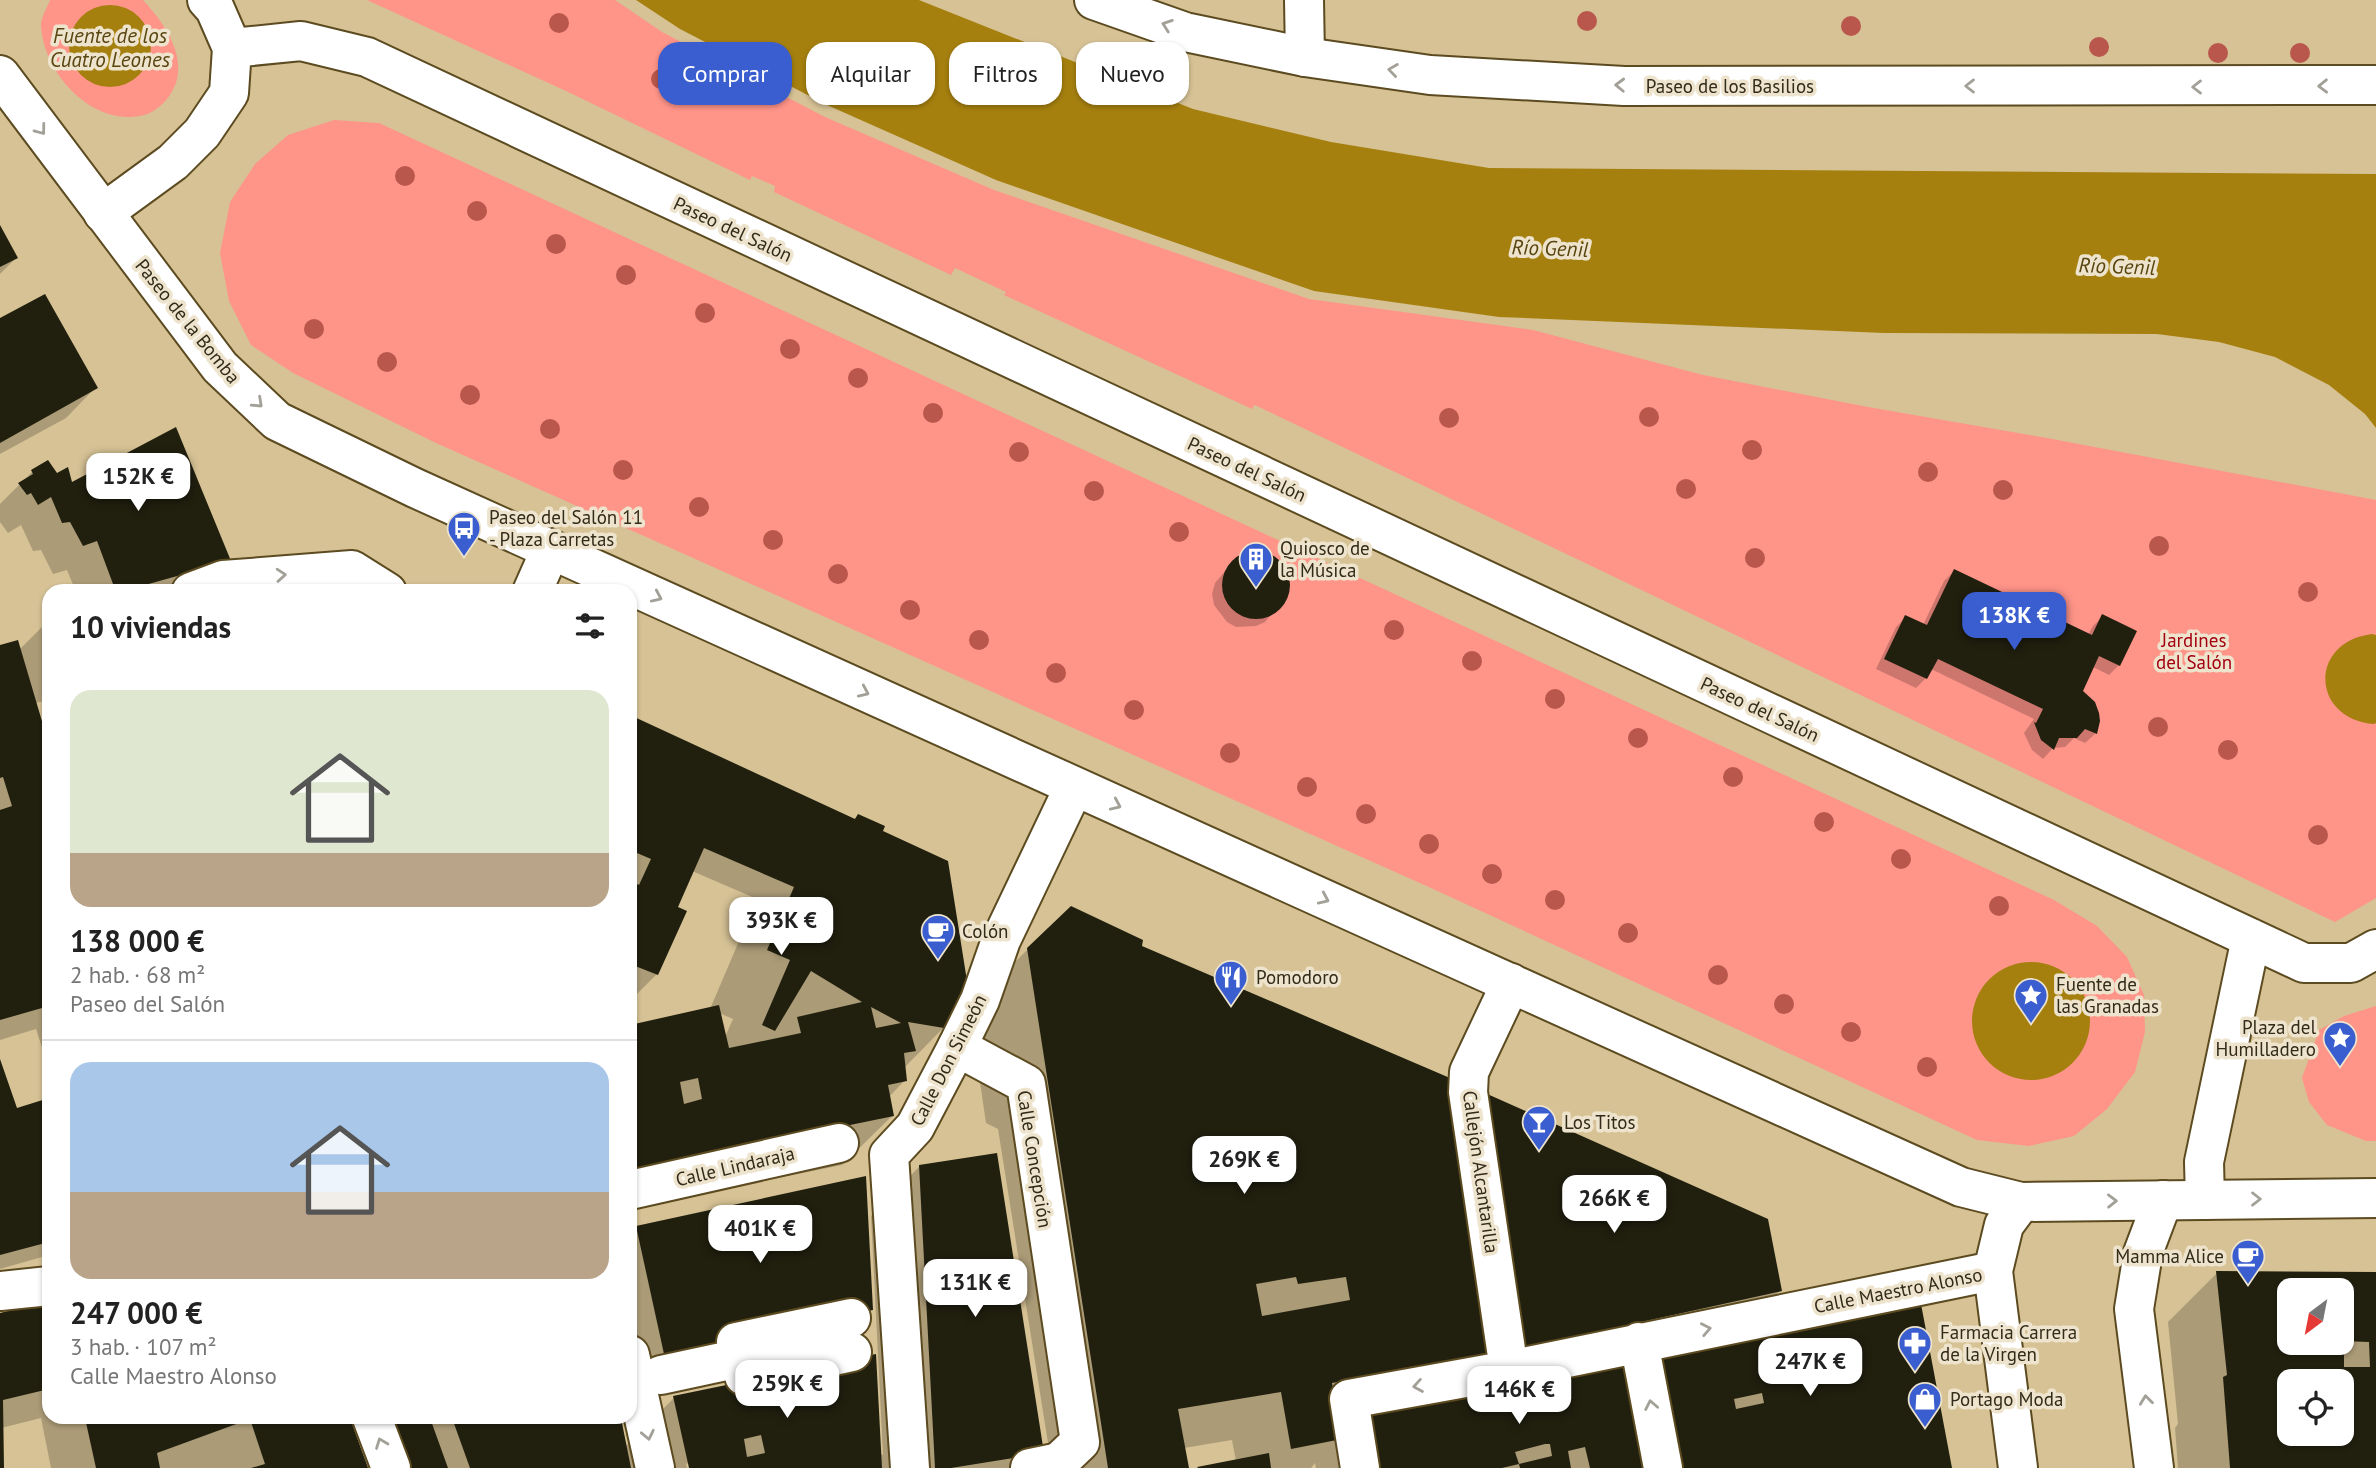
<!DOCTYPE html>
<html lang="es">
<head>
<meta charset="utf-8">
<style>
  body { margin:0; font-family:"PT Sans",sans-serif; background:#f2f2f2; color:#222; height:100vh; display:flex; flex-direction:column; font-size:26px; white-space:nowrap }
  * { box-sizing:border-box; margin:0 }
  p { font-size:23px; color:#767676 }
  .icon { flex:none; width:38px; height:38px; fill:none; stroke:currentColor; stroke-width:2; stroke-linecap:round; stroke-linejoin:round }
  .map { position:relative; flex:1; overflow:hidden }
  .drawer { position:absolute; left:42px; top:584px; width:595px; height:840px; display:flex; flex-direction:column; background:#fff; border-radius:21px; box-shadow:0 2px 5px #0004 }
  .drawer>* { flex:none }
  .top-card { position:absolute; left:658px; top:42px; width:665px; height:63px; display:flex; gap:14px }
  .needle { width:46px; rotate:212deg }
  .tools { position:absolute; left:2277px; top:1278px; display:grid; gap:14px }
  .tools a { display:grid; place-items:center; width:77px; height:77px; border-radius:14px; background:#fff; box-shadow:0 2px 5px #0004; font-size:35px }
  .price { position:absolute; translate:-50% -60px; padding:0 16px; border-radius:14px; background:#fff; color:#222; font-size:23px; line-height:46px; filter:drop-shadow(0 2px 4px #0008) }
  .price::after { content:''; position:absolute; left:50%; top:42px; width:21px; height:16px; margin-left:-10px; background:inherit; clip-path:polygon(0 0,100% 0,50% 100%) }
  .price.on { background:#3a5ecf; color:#fff }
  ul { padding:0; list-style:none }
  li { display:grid; align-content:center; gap:14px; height:371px; padding:0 28px }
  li+li { border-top:2px solid #e0e0e0 }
  li span { display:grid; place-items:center; height:217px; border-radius:21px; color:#555 }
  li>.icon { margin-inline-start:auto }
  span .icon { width:126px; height:126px; fill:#fffc; stroke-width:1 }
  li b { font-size:30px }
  h2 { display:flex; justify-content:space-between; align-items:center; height:84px; padding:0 28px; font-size:30px }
  .tag { padding:0 24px; border-radius:21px; background:#fff; box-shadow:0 2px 5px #0004; font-size:24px; line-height:63px }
  .tag.on { background:#3a5ecf; color:#fff }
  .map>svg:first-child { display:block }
</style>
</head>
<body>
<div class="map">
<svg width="2376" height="1468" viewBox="0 0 2376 1468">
  <rect width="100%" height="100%" fill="#d6c295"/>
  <path fill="#ff9489" d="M50,0H143C167,26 194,65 167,99C160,107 152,114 140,116C90,125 43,72 41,25C41,17 47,8 50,0Z
    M367,0H615L662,32L825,117L994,190L1309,299L1533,330L1703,375L1868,407L2047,438L2376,500V898L2335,922L1257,406L1254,405L1252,409L1004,295L1006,292L955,268L951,275L774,192L775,186L752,176L750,180L566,91Z
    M334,120L379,123L2054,900L2097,926L2127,957L2144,995L2145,1032L2135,1072L2107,1109L2074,1136L2029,1146L1977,1140L1431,888L436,443L293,373L251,345L229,301L220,253L230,202L255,164L288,135Z
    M2376,1006V1141H2366L2327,1125L2309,1102L2302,1078L2319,1030L2344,1016Z"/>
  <path fill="#a6800f" d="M636,0H919L1193,109L1331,142L1489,168L2376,174V428L2365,414L2329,385L2275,357L2219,342L2157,334L1884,333L1499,317L1314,291L996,180L827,105L680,29Z
    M69 46a41 41 0 1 1 82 0a41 41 0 1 1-82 0Z
    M2372,634L2376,635V723L2374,724C2311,719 2308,642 2372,634Z
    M1972 1021a59 59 0 1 1 118 0a59 59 0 1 1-118 0Z"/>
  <path fill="#0003" fill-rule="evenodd" d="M0,229L16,258L0,274Z
    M0,320L95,388L66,418L0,454Z
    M175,430L194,592H76L67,570L53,574L41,550L33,551L21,525L8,533L0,522V504L32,472L56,476L71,485Z
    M1252,552H1263L1282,564L1286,574L1288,594L1265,622L1256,626L1236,627L1227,622L1214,605L1212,594L1215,583L1232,563L1241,556Z
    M1954,571L2088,635L2093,626L2103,616L2119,665L2109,675L2093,667L2080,691L2098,721L2095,734L2085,743L2074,738L2065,747L2053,748L2043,759L2032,750L2024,733L2034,719L1931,669L1926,678L1916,688L1876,669L1896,627L1906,617L1923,625L1944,581Z
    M49,620V700L35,703L42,730L49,728V1069L36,1029L0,1040V647L19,650Z
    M630,717L853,820L858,816L881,832L960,1011L904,1068L905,1080L888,1098L892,1116L842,1165L630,1208V1026L710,1009L757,899L692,871L676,907L657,974L630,1001ZM719,1013L733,1019L725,1037Z
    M1140,948L1781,1290L1726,1345L1950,1468H1316L1315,1463L1311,1468H1200L1236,1461L1232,1440L1184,1448L1187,1468H1052L998,1129L986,1123L969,1008L1028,949Z
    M0,1063L16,1111L49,1100V1255L0,1269Z
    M920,1166L1027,1468H690L689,1463L686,1464L687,1468H51L41,1418L1,1428L2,1468H0V1315L49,1303V1418H348L361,1454L367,1448L355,1418H619L625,1447L674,1398L883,1455L871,1216Z
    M637,1228L872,1309L822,1358L630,1399V1235Z
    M2217,1273H2376V1468H2178L2175,1428L2178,1424L2168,1322ZM2289,1290H2342V1342H2289ZM2289,1381H2342V1433H2289Z"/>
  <path fill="#21200f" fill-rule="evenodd" d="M0,225L18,258L0,267Z
    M45,294L98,388L0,443V318Z
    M176,427L231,561L145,585L147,592H116L97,541L83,546L70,522L62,523L51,497L38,505L31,493L27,495L18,483L33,474L31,470L48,460L57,473L68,467L72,482Z
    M1222 585a34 34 0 1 1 68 0a34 34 0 1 1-68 0Z
    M1954,569L2092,635L2102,614L2137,631L2120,666L2099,656L2083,691L2095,702L2099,713L2100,721L2097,734L2085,729L2077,738H2059L2054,750L2041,740L2035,725L2034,722L2036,723L2043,709L1938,659L1927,679L1884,659L1905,615L1927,625Z
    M18,640L44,728L49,727V1006L0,1020V810L12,806L3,777L0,778V645Z
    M630,715L855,819L858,814L885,826L883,831L948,861L967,981L962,1012L954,1008L944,1028L908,1022L916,1051L904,1053L907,1081L888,1085L894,1116L630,1170V1025L719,1005L729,1048L801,1033L797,1017L862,1002L811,971L775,1031L762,1025L790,960L767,950L794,887L704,848L678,907L687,911L658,975L630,964V881L639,885L651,859L630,850ZM871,1007L901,1023L876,1028ZM698,1078L702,1099L684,1104L680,1082Z
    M1071,906L1143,940L1142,946L1450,1078L1495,1356L1332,1383L1342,1439L1291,1449L1281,1392L1178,1409L1189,1468H1108L1027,948ZM1296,1277L1298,1284L1346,1277L1350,1300L1262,1316L1256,1284Z
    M0,1059L17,1108L49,1098V1242L0,1255Z
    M1485,1093L1768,1219L1782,1291L1523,1348Z
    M997,1153L1044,1453L951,1468H935L919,1165Z
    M866,1176L873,1310L664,1354L636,1226Z
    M2216,1271L2376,1272V1468H2230L2223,1377L2227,1375ZM2289,1290H2342V1341L2369,1342L2370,1367H2344V1342H2317V1352L2293,1351V1342H2289ZM2289,1381H2342V1433H2289Z
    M49,1301V1389L3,1400L4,1468H0V1313Z
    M1921,1304L1952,1468H1676L1655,1357ZM1762,1393L1764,1403L1736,1409L1734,1399Z
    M876,1354L882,1468H689L673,1396ZM761,1435L765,1453L747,1457L744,1439Z
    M1629,1361L1650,1468H1590L1585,1447L1568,1451L1571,1468H1520L1519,1464L1502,1468H1374L1364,1415ZM1545,1444H1550L1552,1456L1519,1464L1515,1452Z
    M85,1418H350L368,1468H251L265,1464L250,1419L157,1453L160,1468H96Z
    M383,1418H430L448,1468H402Z
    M452,1418H621L631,1468H470Z
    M1269,1453L1271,1468H1198L1197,1467Z"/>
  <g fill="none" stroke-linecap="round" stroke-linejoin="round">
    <defs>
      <path id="pedestrian" d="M232,48L301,41L367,57L2304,963H2351L2376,949
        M103,213L173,162L202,133L229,93L232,48L215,9L207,0
        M957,1047L1026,1084L1080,1442L1059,1462
        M630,1190L839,1143
        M2205,1200L2204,1162L2251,938
        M851,1318L736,1342L744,1376L852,1352
        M661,1375L740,1358"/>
      <path id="minor" d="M1304,0L1305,57
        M191,592L223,580L352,570L387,592
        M532,592L551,549
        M0,1291L49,1286
        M1639,1342L1663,1468
        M630,1355L655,1468
        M1509,1370L1468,1092L1469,1072L1511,983
        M372,1418L391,1468
        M910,1468L889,1155L915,1127L957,1047L980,1000L1001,940L1074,787
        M1030,1468L1059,1462L1060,1468
        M1360,1468L1349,1399L1509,1370L1993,1271"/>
      <path id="tertiary" d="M2018,1468L1993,1271L2004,1225L2021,1202"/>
      <path id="secondary" d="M1094,0L1185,32L1305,57L1430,75L1624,86L2376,85
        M2154,1468L2134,1309L2143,1253L2163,1200"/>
      <path id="primary" d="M0,75L220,367L277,421L415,488L1961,1187L2021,1202L2376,1198"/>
    </defs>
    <use href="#pedestrian" stroke="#5c4b20" stroke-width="42"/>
    <use href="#minor" stroke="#5c4b20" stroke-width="42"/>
    <use href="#tertiary" stroke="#5c4b20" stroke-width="42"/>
    <use href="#secondary" stroke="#5c4b20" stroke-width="42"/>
    <use href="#primary" stroke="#5c4b20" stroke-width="42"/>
    <use href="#pedestrian" stroke="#fff" stroke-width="38"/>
    <use href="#minor" stroke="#fff" stroke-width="38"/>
    <use href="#tertiary" stroke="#fff" stroke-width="38"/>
    <use href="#secondary" stroke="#fff" stroke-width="38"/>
    <use href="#primary" stroke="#fff" stroke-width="38"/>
  </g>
  <g fill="#ba574c">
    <circle cx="1587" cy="21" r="10"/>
    <circle cx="559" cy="23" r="10"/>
    <circle cx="1851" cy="26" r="10"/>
    <circle cx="2099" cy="47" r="10"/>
    <circle cx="2218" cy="53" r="10"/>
    <circle cx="2300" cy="53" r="10"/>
    <circle cx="661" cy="79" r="10"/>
    <circle cx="405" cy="176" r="10"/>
    <circle cx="477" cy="211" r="10"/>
    <circle cx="556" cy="244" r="10"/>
    <circle cx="626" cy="275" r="10"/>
    <circle cx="705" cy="313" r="10"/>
    <circle cx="314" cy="329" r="10"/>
    <circle cx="790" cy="349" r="10"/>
    <circle cx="387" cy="362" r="10"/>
    <circle cx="858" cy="378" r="10"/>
    <circle cx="470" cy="395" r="10"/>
    <circle cx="933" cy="413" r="10"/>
    <circle cx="1649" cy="417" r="10"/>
    <circle cx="1449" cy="418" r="10"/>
    <circle cx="550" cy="429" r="10"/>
    <circle cx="1752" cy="450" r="10"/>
    <circle cx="1019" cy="452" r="10"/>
    <circle cx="623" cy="470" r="10"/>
    <circle cx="1928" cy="472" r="10"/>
    <circle cx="1686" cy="489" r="10"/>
    <circle cx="2003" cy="490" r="10"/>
    <circle cx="1094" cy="491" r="10"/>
    <circle cx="699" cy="507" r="10"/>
    <circle cx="1179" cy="532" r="10"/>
    <circle cx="773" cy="540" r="10"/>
    <circle cx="2159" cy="546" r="10"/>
    <circle cx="1755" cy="558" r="10"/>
    <circle cx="838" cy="574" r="10"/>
    <circle cx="2308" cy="592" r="10"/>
    <circle cx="910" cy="610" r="10"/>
    <circle cx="1394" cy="630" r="10"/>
    <circle cx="979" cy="640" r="10"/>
    <circle cx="1472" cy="661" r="10"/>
    <circle cx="1056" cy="673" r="10"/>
    <circle cx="1555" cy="699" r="10"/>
    <circle cx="1134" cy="710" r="10"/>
    <circle cx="2158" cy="727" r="10"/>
    <circle cx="1638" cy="738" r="10"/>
    <circle cx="2228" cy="750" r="10"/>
    <circle cx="1230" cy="753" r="10"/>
    <circle cx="1733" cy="777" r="10"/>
    <circle cx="1307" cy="787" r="10"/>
    <circle cx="1366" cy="814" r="10"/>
    <circle cx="1824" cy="822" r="10"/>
    <circle cx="2318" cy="835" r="10"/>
    <circle cx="1429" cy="844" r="10"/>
    <circle cx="1901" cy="859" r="10"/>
    <circle cx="1492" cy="874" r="10"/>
    <circle cx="1555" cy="900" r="10"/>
    <circle cx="1999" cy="906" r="10"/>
    <circle cx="1628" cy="933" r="10"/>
    <circle cx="1718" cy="975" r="10"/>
    <circle cx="1784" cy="1004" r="10"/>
    <circle cx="1851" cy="1032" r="10"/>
    <circle cx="1927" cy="1067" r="10"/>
  </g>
  <defs><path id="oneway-chevron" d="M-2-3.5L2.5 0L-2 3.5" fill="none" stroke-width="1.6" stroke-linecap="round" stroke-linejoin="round" transform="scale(1.75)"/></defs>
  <g stroke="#a3a098">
    <use href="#oneway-chevron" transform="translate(1167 25) rotate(-161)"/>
    <use href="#oneway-chevron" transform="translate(1393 70) rotate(-172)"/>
    <use href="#oneway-chevron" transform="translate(1620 85) rotate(-178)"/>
    <use href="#oneway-chevron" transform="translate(1970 86) rotate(-180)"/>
    <use href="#oneway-chevron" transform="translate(2323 86) rotate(179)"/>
    <use href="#oneway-chevron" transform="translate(2197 87) rotate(-180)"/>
    <use href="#oneway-chevron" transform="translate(41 130) rotate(53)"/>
    <use href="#oneway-chevron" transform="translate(258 403) rotate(43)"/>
    <use href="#oneway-chevron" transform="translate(281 575) rotate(-4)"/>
    <use href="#oneway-chevron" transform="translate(657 597) rotate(24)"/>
    <use href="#oneway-chevron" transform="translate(864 692) rotate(24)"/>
    <use href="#oneway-chevron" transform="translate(1116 805) rotate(24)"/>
    <use href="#oneway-chevron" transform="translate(1324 899) rotate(24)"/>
    <use href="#oneway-chevron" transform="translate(2256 1199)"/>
    <use href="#oneway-chevron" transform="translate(2112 1201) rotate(-1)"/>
    <use href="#oneway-chevron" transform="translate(1706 1329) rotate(-11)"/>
    <use href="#oneway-chevron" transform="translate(1418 1386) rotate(170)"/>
    <use href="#oneway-chevron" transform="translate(2146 1400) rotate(-97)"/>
    <use href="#oneway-chevron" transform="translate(1651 1405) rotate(-101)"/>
    <use href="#oneway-chevron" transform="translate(648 1435) rotate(78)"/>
    <use href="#oneway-chevron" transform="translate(381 1443) rotate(-111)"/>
  </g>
  <defs>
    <symbol id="bus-pin" viewBox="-11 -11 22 30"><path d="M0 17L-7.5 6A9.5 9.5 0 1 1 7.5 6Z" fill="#3a5ecf" stroke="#eee4cd"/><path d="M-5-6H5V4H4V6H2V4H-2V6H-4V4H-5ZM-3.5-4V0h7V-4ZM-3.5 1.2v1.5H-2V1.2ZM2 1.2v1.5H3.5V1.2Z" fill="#fff"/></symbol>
    <symbol id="building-pin" viewBox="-11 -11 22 30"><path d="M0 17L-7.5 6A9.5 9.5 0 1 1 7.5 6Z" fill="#3a5ecf" stroke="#eee4cd"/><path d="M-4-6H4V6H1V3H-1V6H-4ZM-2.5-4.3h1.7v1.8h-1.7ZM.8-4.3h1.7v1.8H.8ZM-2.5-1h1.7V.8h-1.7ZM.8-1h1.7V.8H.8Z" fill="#fff"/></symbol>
    <symbol id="cafe-pin" viewBox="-11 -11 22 30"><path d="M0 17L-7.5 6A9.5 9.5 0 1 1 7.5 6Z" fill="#3a5ecf" stroke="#eee4cd"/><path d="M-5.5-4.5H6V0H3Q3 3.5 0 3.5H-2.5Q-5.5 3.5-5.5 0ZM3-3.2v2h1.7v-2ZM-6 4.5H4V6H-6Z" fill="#fff"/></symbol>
    <symbol id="restaurant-pin" viewBox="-11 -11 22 30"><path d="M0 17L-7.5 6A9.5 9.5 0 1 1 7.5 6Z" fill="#3a5ecf" stroke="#eee4cd"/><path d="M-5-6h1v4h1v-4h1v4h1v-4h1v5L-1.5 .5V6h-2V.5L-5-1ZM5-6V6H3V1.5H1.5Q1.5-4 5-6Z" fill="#fff"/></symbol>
    <symbol id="sight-pin" viewBox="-11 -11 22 30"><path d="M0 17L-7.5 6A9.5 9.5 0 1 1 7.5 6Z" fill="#3a5ecf" stroke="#eee4cd"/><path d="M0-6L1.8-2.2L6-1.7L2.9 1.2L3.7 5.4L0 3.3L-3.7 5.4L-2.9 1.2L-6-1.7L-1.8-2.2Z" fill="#fff"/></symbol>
    <symbol id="bar-pin" viewBox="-11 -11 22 30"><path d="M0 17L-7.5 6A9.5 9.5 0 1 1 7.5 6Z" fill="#3a5ecf" stroke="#eee4cd"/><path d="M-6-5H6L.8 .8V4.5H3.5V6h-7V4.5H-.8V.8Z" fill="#fff"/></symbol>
    <symbol id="pharmacy-pin" viewBox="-11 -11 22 30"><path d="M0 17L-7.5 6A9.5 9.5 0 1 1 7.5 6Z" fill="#3a5ecf" stroke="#eee4cd"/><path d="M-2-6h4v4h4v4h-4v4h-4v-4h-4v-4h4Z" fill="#fff"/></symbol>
    <symbol id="shop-pin" viewBox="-11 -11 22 30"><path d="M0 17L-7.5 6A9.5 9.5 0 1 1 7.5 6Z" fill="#3a5ecf" stroke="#eee4cd"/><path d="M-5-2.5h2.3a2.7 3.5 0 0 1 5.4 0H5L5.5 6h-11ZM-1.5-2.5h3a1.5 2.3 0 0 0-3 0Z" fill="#fff"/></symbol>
  </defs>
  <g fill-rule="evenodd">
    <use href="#bus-pin" x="445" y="509" width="38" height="52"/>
    <use href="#building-pin" x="1237" y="540" width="38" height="52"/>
    <use href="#cafe-pin" x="919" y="912" width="38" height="52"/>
    <use href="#restaurant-pin" x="1212" y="958" width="38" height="52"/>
    <use href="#sight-pin" x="2012" y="976" width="38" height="52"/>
    <use href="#sight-pin" x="2321" y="1019" width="38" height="52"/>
    <use href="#bar-pin" x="1520" y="1103" width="38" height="52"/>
    <use href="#cafe-pin" x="2229" y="1237" width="38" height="52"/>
    <use href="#pharmacy-pin" x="1896" y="1324" width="38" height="52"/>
    <use href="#shop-pin" x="1906" y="1380" width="38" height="52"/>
  </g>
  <g text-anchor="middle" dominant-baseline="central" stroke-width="7" stroke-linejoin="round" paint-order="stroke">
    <g font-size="19" fill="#332b19" stroke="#eee4cd">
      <text x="1730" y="86">Paseo de los Basilios</text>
      <text transform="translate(733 229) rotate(25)">Paseo del Salón</text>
      <text transform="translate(188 321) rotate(51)">Paseo de la Bomba</text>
      <text transform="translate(1247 469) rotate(25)">Paseo del Salón</text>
      <text transform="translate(1760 709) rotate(25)">Paseo del Salón</text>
      <text transform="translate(948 1060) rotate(-63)">Calle Don Simeón</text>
      <text transform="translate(1035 1159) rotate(81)">Calle Concepción</text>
      <text transform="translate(735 1166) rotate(-13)">Calle Lindaraja</text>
      <text transform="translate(1481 1172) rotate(82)">Callejón Alcantarilla</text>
      <text transform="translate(1898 1290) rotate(-11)">Calle Maestro Alonso</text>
    </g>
    <g font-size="19" fill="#332b19" stroke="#eee4cd" text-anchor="start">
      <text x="489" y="517">Paseo del Salón 11<tspan x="489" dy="22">- Plaza Carretas</tspan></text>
      <text x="1280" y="548">Quiosco de<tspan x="1280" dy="22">la Música</tspan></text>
      <text x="962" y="931">Colón</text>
      <text x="1256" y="977">Pomodoro</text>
      <text x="2056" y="984">Fuente de<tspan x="2056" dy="22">las Granadas</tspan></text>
      <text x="2316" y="1027" text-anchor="end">Plaza del<tspan x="2316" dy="22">Humilladero</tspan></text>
      <text x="1564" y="1122">Los Titos</text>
      <text x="2224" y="1256" text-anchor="end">Mamma Alice</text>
      <text x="1940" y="1332">Farmacia Carrera<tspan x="1940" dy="22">de la Virgen</tspan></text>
      <text x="1950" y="1399">Portago Moda</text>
    </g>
    <g font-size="19" fill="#a30010" stroke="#eee4cd">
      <text x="2194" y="640">Jardines<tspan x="2194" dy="22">del Salón</tspan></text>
    </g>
    <g font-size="21" font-style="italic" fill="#594510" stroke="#eee4cd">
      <text x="110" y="35">Fuente de los<tspan x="110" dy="24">Cuatro Leones</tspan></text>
      <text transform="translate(1550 248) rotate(2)">Río Genil</text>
      <text transform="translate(2117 266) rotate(2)">Río Genil</text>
    </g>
  </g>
</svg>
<div class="tools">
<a><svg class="needle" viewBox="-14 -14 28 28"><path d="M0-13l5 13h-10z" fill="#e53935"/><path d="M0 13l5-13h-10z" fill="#767676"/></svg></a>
<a><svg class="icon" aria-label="locate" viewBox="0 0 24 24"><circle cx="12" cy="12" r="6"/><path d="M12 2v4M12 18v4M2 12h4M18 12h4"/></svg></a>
</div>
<b class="price" style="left:138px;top:513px">152K €</b>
<b class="price on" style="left:2014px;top:652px">138K €</b>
<b class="price" style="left:781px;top:957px">393K €</b>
<b class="price" style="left:1244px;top:1196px">269K €</b>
<b class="price" style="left:1614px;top:1235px">266K €</b>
<b class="price" style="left:760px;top:1265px">401K €</b>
<b class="price" style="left:975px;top:1319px">131K €</b>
<b class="price" style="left:1810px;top:1398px">247K €</b>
<b class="price" style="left:787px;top:1420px">259K €</b>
<b class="price" style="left:1519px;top:1426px">146K €</b>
<div class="top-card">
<a class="tag on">Comprar</a>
<a class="tag">Alquilar</a>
<a class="tag">Filtros</a>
<a class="tag">Nuevo</a>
</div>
<section class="drawer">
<h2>10 viviendas<svg class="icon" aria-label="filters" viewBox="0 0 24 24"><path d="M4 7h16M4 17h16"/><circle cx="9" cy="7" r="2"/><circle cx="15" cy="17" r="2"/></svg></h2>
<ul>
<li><span style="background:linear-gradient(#dfe7d0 75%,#b9a48a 0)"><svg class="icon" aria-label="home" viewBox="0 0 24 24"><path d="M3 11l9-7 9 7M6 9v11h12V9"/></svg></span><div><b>138 000 €</b><p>2 hab. · 68 m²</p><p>Paseo del Salón</p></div></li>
<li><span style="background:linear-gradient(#a9c7e8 60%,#b9a48a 0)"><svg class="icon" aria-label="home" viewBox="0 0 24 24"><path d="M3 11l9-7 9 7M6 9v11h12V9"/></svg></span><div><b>247 000 €</b><p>3 hab. · 107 m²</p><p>Calle Maestro Alonso</p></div></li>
</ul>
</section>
</div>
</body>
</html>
